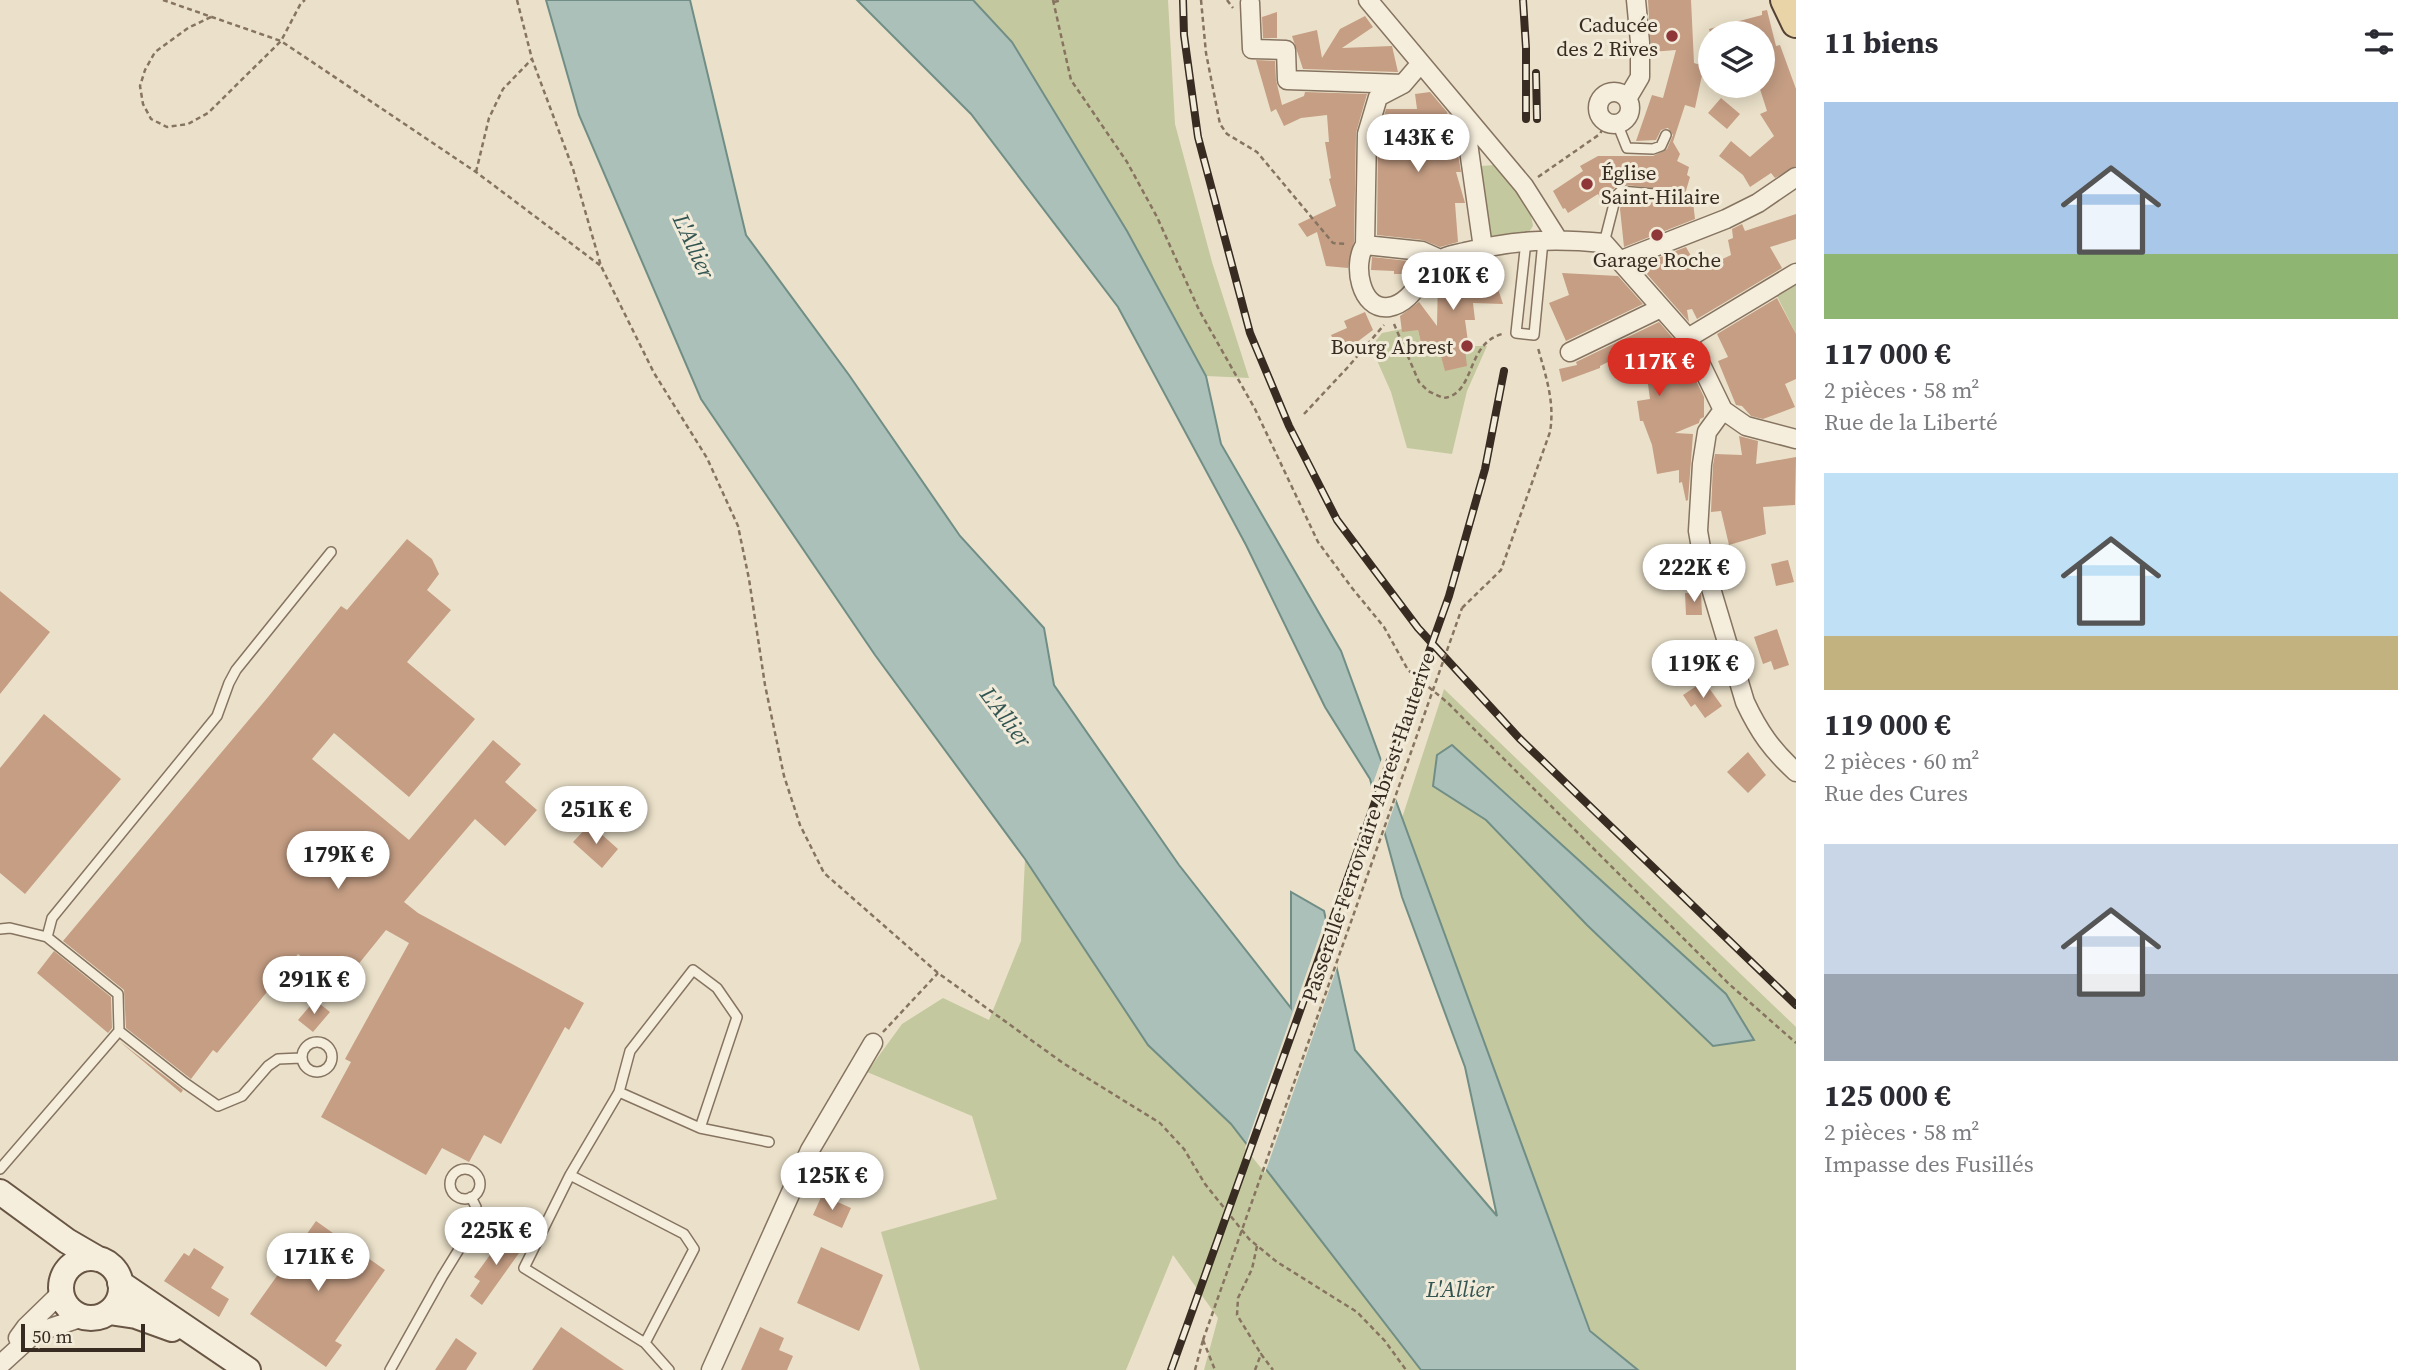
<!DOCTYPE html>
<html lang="fr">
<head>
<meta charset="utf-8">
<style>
  body { margin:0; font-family:"Source Serif 4",serif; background:#f7f7f7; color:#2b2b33; height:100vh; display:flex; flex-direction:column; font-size:26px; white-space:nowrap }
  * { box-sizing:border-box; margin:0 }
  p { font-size:23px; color:#7c7c81 }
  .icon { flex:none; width:38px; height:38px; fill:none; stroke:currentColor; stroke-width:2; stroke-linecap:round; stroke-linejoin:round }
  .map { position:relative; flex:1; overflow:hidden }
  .side { display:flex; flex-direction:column; background:#fff; width:630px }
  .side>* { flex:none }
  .fabs { position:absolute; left:1698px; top:21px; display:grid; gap:14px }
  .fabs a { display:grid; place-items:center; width:77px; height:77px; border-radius:50%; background:#fff; box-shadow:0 4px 18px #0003; font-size:35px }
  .scale { position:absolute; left:21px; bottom:18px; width:124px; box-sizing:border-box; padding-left:7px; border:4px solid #382c22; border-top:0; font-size:19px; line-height:24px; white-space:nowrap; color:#382c22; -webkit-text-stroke:5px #f3ebd9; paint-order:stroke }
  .price { position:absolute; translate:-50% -60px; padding:0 16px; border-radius:24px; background:#fff; color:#222; font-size:23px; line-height:46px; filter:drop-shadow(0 2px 4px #0008) }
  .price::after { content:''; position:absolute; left:50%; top:42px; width:21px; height:16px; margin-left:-10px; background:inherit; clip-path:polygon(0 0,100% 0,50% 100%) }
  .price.current { background:#d93025; color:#fff }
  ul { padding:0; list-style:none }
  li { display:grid; align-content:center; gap:14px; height:371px; padding:0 28px }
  li span { display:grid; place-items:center; height:217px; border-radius:0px; color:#555 }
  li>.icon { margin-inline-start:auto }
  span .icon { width:126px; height:126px; fill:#fffc; stroke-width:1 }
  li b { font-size:30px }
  h2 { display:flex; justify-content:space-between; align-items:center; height:84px; padding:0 28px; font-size:30px }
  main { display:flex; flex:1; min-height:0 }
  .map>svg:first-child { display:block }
</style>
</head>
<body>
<main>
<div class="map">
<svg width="1796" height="1370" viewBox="0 0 1796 1370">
  <rect width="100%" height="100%" fill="#ebe1ca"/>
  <path fill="#c4c89f" d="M973,0H1168L1175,124L1212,262L1249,378L1206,376L1127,231L1012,42Z
    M1495,165C1509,181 1531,204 1533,226L1527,235L1490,238L1481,166Z
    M1796,281V334L1777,296Z
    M1402,329L1418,330L1422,347L1438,346L1445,370L1470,346H1487L1467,391L1452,454L1407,448L1391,392L1371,347L1382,333Z
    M1444,689L1796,1027V1370H1638L1591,1331L1402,818Z
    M1025,859L1148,1045L1231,1124L1421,1370H1204L1218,1318L1173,1255L1126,1370H920L881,1232L997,1199L972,1116L867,1072L902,1024L943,998L989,1020L1021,941Z"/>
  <path fill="#aac0b9" stroke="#718e86" stroke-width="2" d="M546,0H690L746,235L849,375L960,536L1044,628L1054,685L1179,865L1291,1008V892L1324,911L1355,1050L1497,1216L1465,1067L1402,897L1370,779L1325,707L1246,545L1118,307L971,114L857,0H973L1012,42L1127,231L1206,376L1221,444L1341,651L1590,1331L1638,1370H1421L1231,1124L1148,1045L1025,859L875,655L701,399L579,115Z
    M1452,745L1726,994L1754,1040L1713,1046L1587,925L1486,820L1433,786L1437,755Z"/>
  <path fill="#ebe1ca" d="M1383,755L1398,795L1383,838L1370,792Z
    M1328,912L1339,962L1265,1173L1245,1148Z"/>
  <path fill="#c59e84" d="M1648,0H1691L1694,63L1704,66L1695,108L1685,105L1673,142L1680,154L1677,161L1689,167L1687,175L1690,177L1683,201L1693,202L1695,219L1624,247L1620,209L1622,200L1656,201L1661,195L1659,189L1619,184L1602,200L1598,194L1568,213L1565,208L1563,209L1553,191L1583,171L1580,166L1598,156H1653L1667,149L1673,135L1668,128L1661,130L1656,140L1636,141L1652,95L1663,98L1676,50L1651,52Z
    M1767,10L1776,46L1780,45L1796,89V166L1775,178L1771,173L1750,187L1743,175L1719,156L1731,141L1750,157L1774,136L1760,114L1767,111L1759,86H1762V33H1710L1709,29L1762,15V11Z
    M1277,12V38H1263L1262,17Z
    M1365,16L1373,27L1342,48L1392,46L1398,72L1303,69L1292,36L1317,30L1322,58L1340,29Z
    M1256,60L1275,61L1276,80L1282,105L1304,96L1305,92L1367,94L1356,133L1354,242L1348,268L1326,266L1317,232L1307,237L1298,224L1336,206L1329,179L1331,178L1325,142H1329L1327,115L1301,118L1284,126L1276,109L1271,112Z
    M1430,92L1447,112L1458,154L1461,172H1456L1465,203H1455L1458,242L1440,247L1423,240L1377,235L1378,136L1386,109H1417L1415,94Z
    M1721,98L1740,114L1727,129L1708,113Z
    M1796,214V239L1770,247L1782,268L1697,319L1692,309L1687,310L1689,322L1639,265L1686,247L1699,270L1731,255L1728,240L1733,238L1732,229L1742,224L1745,231Z
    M1372,257L1418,262V267L1412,274H1394V271L1371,270Z
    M1483,260L1489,281L1495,280L1503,304L1473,303L1475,320H1465L1469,349L1465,350L1467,366L1445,371L1438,346L1422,347L1418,330L1402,332L1400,316L1419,302L1437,326L1438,277L1450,267Z
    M1562,273L1618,276L1643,304L1566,341L1549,303L1569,295Z
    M1777,298L1796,334V379L1785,384L1795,407L1763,419L1751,416L1742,406L1736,405L1718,361L1728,357L1717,334Z
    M1365,312L1373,330L1341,354L1331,335L1347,328L1344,321Z
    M1659,322L1678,344L1704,397V417L1700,419L1699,423L1675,433L1693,434L1688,500L1686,501L1682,482L1679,483V470L1657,474L1652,445L1643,421H1640L1637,401L1650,399L1647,377L1667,372L1663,345L1630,355L1628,352L1600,366V368L1562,382L1559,369L1577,365L1576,362Z
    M1739,436L1758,441L1756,464L1796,457L1795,505L1763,507L1766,534L1729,545L1721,511L1711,512L1713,465L1715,454L1742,455Z
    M407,539L432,559L439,574L427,590L451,610L407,662L475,719L409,797L334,733L312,759L409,840L493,740L521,764L505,782L537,810L505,846L475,819L404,902L418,913L584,1003L569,1030L565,1027L501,1144L484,1135L469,1162L442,1148L426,1175L321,1117L351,1062L345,1059L409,943L386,930L340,987L298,954L217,1053L213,1050L191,1079L126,1028L124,990L63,941L268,697L341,606L347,610Z
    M1788,560L1794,582L1776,586L1771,564Z
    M0,591L50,632L0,694Z
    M1685,593H1701L1702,615H1686Z
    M1777,629L1789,665L1774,670L1771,661L1763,664L1754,637Z
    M1701,683L1707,690L1709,688L1722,706L1705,718L1695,704L1691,707L1683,695Z
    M44,714L121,779L25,894L0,873V768Z
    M1748,752L1766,775L1748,793L1727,772Z
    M590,824L618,849L602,868L573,842Z
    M54,951L111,997L112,1028L108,1033L37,973Z
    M315,1000L330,1012L313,1032L298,1020Z
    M119,1041L183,1090L181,1093Z
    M822,1195L851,1208L842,1228L813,1215Z
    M316,1221L385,1270L335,1341L342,1345L326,1367L250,1314Z
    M506,1233L524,1246L482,1305L470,1296L480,1281L474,1277Z
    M821,1247L883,1275L859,1331L797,1303Z
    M194,1248L224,1267L211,1288L229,1299L219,1317L164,1281L184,1253L189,1256Z
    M561,1327L624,1370H532Z
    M760,1327L784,1338L779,1350L793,1356L787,1370H741Z
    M456,1338L477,1353L466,1370H435Z"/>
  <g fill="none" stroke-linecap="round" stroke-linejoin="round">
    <defs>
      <path id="lane" d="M1617,123L1627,148L1653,149L1661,146L1666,135
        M1526,241L1516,333L1534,335L1543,241
        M1604,243L1616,196L1621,191L1654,194
        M0,929L10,928L47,937L52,918L217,716L229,683L236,670L331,552
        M119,1031L185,1083L218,1106L242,1096L268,1066L278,1059L301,1058
        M302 1057a15 15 0 1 1 30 0a15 15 0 1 1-30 0Z
        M619,1092L630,1051L693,970L717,988L737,1017L700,1128
        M0,1169L119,1031L118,994L47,937
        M450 1184a15 15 0 1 1 30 0a15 15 0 1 1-30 0Z
        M570,1175L684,1234L694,1249L645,1343L524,1268L570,1175L619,1092L700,1128L769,1142
        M645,1343L669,1370
        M390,1370L442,1277L477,1220L476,1207L471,1197"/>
      <path id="street" d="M1368,0L1524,186L1557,238
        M1250,3L1252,49L1286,50L1287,80L1403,84
        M1421,63L1403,84L1378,97L1367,134L1365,245C1352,263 1360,311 1389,307C1414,303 1422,272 1440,260C1446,255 1458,254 1465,252C1515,240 1553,238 1604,243L1688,338L1723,410L1746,426L1796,439
        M1598 108a16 16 0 1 1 32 0a16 16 0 1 1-32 0Z
        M1627,99L1640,77V42L1636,0
        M1464,115L1483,248
        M1365,245L1422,251L1440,259
        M1619,261L1726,219L1758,203L1796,177
        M1688,338L1796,273
        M1570,352L1661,308
        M1723,410L1707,432L1702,464L1698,531L1704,565L1745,702C1759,732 1772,750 1796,772
        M18,1338L26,1327L61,1293
        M0,1365L35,1333L83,1317
        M711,1370L810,1150L873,1043"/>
      <path id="secondary" d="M0,1192L67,1241L98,1259
        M61 1288a30 30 0 1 1 60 0a30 30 0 1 1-60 0Z
        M120,1283L248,1370
        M109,1312L136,1316L172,1329"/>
      <path id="primary" d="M1785,0L1796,23"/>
    </defs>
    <use href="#lane" stroke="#867460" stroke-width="12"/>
    <use href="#street" stroke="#867460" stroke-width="21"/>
    <use href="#secondary" stroke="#685543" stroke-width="28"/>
    <use href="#primary" stroke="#544234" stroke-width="32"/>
    <path stroke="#867460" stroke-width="2.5" stroke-dasharray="5 3.5" stroke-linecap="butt" d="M163,0L281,41L476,172L601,266
      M517,0L532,59L573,169L601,266L654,373L707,458L738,526L749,579L765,685L784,776L800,825L824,873L938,973L1063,1063L1160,1123L1184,1149L1205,1184L1249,1239L1277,1262L1357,1312L1385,1341L1406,1370
      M1053,0L1071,80L1127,162L1157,217L1199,310L1255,409L1318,542L1352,588L1384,627L1408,670L1448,703L1729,984L1796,1043
      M1201,0L1206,53L1220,124L1227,134L1257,152L1333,243L1347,244
      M1227,0L1233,8
      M1054,2L1062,0
      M211,17L188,28L155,52L145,70L140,86L143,104L151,119L167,127L188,124L208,113L281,41L301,3L305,0
      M476,172L489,118L503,89L532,59
      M1538,177L1600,134L1604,126
      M1394,324L1419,382L1428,391L1443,398C1476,395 1465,344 1502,334
      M1304,414L1348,367L1384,325
      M1462,608L1501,570L1550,432C1555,402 1546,377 1538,348
      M883,1032L938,973
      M1257,1246L1252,1269L1238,1298L1237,1315L1261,1354
      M1203,1340L1215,1370
      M1195,1370L1203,1340
      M1255,1370L1261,1354L1273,1370"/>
    <use href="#lane" stroke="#f6eedd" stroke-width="9"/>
    <use href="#street" stroke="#f6eedd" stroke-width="18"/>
    <use href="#secondary" stroke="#f6eedd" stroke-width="24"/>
    <use href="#primary" stroke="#e9d4a7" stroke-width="28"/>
    <defs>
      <path id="rail" d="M1183,0L1184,35L1198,137L1250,333L1289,426L1337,520L1418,628L1519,738L1796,1005
        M1523,0L1526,48V119
        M1536,73L1537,119
        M1171,1370L1449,596L1485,469L1504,371"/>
    </defs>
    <use href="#rail" stroke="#382c22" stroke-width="8"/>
    <use href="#rail" stroke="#f3ebd9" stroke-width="5" stroke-dasharray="16" stroke-linecap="butt"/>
    <path stroke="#867460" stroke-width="2.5" stroke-dasharray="5 3.5" stroke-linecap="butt" d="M1203,1340L1462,608"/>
  </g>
  <g fill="#8f3638" stroke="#f3ebd9" stroke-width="2.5">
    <circle cx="1672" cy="36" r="7"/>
    <circle cx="1587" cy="184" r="7"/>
    <circle cx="1657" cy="235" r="7"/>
    <circle cx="1467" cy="346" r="7"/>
  </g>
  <g text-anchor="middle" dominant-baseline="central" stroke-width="6" stroke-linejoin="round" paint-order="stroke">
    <g font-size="21" fill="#382c22" stroke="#f3ebd9" text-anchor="end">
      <text x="1658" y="24">Caducée<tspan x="1658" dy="24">des 2 Rives</tspan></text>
      <text x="1601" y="172" text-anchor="start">Église<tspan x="1601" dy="24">Saint-Hilaire</tspan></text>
      <text x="1657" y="259" text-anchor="middle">Garage Roche</text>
      <text x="1453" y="346">Bourg Abrest</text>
    </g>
    <g font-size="21" fill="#382c22" stroke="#f3ebd9">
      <text transform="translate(1368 827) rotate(-71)">Passerelle Ferroviaire Abrest-Hauterive</text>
    </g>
    <g font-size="23" font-style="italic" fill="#335653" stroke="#f3ebd9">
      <text transform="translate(694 246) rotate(65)">L'Allier</text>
      <text transform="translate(1006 717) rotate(53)">L'Allier</text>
      <text x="1460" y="1289">L'Allier</text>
    </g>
  </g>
</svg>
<div class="fabs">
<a><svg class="icon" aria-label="layers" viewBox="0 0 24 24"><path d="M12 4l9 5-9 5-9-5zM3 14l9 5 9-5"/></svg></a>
</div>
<div class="scale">50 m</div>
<b class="price" style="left:1418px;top:174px">143K €</b>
<b class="price" style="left:1453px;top:312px">210K €</b>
<b class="price current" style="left:1659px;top:398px">117K €</b>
<b class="price" style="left:1694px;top:604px">222K €</b>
<b class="price" style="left:1703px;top:700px">119K €</b>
<b class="price" style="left:596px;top:846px">251K €</b>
<b class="price" style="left:338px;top:891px">179K €</b>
<b class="price" style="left:314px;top:1016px">291K €</b>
<b class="price" style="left:832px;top:1212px">125K €</b>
<b class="price" style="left:496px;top:1267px">225K €</b>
<b class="price" style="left:318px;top:1293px">171K €</b>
</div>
<section class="side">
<h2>11 biens<svg class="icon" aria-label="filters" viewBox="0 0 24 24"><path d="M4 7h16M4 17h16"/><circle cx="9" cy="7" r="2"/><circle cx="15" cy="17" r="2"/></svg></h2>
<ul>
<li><span style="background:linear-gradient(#a9c7e8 70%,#8fb573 0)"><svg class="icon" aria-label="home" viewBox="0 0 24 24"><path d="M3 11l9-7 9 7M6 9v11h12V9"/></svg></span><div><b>117 000 €</b><p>2 pièces · 58 m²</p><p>Rue de la Liberté</p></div></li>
<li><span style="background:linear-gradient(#bfe0f5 75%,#c2b280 0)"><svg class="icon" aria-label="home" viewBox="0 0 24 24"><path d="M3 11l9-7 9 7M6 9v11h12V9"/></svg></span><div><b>119 000 €</b><p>2 pièces · 60 m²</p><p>Rue des Cures</p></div></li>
<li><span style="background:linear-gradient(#c9d6e8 60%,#9aa5b1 0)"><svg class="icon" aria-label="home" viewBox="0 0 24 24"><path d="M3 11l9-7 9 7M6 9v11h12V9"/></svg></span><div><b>125 000 €</b><p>2 pièces · 58 m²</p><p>Impasse des Fusillés</p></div></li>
</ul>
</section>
</main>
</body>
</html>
